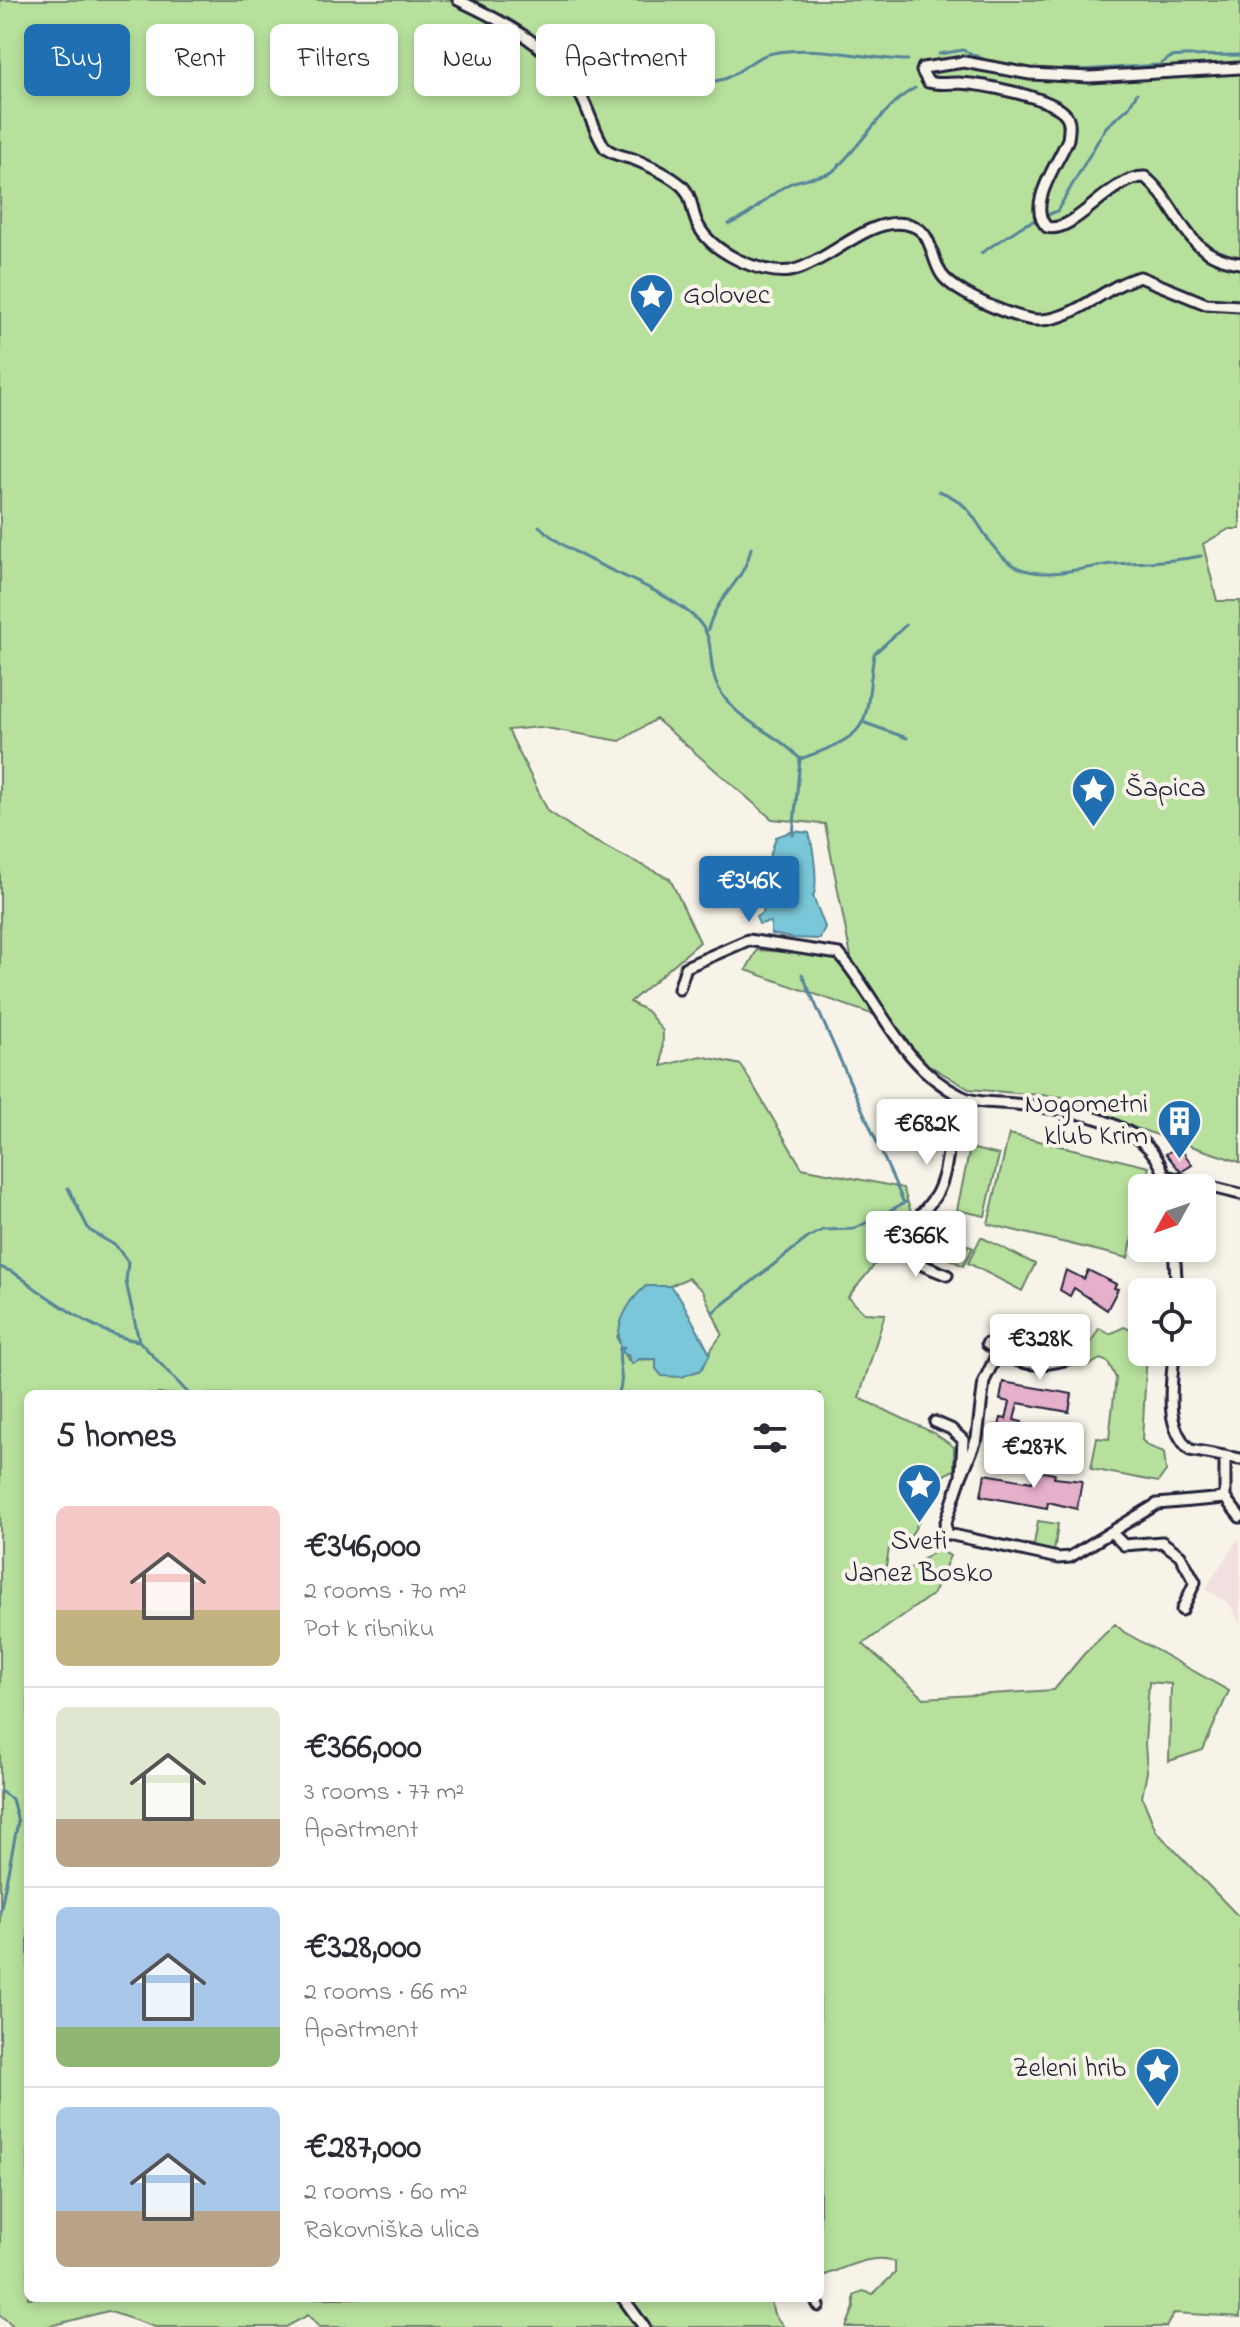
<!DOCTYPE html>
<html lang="en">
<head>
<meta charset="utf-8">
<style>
  body { margin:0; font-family:"Indie Flower",sans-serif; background:#f7f7f7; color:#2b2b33; height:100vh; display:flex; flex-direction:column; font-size:30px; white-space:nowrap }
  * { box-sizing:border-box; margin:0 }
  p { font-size:26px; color:#7c7c81 }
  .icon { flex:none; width:44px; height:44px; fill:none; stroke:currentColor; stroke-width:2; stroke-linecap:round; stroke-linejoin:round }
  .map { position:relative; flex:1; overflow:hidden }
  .drawer { position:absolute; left:24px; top:1390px; width:800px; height:912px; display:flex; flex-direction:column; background:#fff; border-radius:12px; box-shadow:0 4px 12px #0003 }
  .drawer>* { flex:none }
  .banner { position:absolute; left:24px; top:24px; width:800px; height:72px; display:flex; gap:16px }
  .needle { width:52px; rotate:230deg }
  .controls { position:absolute; left:1128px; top:1174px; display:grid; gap:16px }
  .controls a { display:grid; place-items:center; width:88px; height:88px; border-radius:12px; background:#fff; box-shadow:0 4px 12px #0003; font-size:40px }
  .price { position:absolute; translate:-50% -68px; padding:0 18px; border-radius:8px; background:#fff; color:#222; font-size:26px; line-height:52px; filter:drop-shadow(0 2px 4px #0008) }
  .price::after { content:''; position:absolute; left:50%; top:48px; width:24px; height:18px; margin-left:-12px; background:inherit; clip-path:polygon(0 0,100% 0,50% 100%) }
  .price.current { background:#1f6fb2; color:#fff }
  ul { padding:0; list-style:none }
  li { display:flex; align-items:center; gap:24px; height:200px; padding:0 32px }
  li+li { border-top:2px solid #e1e1e2 }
  li span { display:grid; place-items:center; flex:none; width:224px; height:160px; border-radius:12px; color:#555 }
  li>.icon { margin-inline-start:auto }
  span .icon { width:96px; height:96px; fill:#fffc; stroke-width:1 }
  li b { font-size:34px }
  h2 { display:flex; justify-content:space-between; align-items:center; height:96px; padding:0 32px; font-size:34px }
  .tag { padding:0 28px; border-radius:12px; background:#fff; box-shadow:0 4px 12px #0003; font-size:28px; line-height:72px }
  .tag.current { background:#1f6fb2; color:#fff }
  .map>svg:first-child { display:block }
</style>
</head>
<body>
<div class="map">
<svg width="1240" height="2327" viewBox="0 0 1240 2327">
  <rect width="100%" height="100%" fill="#f7f3e8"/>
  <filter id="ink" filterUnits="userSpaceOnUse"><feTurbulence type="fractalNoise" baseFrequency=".0125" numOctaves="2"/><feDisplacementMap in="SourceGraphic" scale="16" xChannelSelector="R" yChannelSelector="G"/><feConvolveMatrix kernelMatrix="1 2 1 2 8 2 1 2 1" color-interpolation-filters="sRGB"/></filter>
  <g filter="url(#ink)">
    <path fill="#f2dfdf" d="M1238,1539L1240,1542V1624L1229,1603L1205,1589Z"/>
    <path fill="#b7e09c" stroke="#6c816c" stroke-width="2" fill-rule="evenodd" d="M0,0H1240V529H1229L1203,544L1217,601H1240V1162L1127,1125L1063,1097L969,1089L922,1061L889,1020L746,970L757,950L851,957L825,824L772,819L656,719L620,741L540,727L508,730L548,811L588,838L670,879L700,942L630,1002L647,1011L663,1031L662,1066L701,1056L741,1065L802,1168L903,1188L913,1218L848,1297L864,1313L885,1314L859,1398L934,1433L954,1447V1470L932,1481L920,1514L921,1518L909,1539L901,1535L890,1543L884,1578L890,1582L938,1549L950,1556L933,1594L863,1644L924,1698L1054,1690L1084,1654L1115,1624L1124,1632L1229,1691L1203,1750L1169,1761L1171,1684L1149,1682L1145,1744L1147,1772L1142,1797L1156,1831L1237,1915H1240V2317L1174,2313L1166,2327H846L854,2308V2296L863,2291L873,2294L895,2273V2262C875,2251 840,2270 820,2277V1394H28V2298H770L774,2314L784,2327H319L308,2315L286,2327H155L108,2311L46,2327H15L0,2315ZM688,1278L703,1291L722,1334L708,1354L706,1362L681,1377L657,1359L628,1360L617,1338C623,1317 630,1300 646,1286H670Z
      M1009,1134L1149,1167L1128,1258L988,1224Z
      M970,1148L999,1155L985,1216L957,1210Z
      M941,1231L973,1248L963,1266L931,1249Z
      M981,1237L1035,1264L1022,1291L968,1263Z
      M1124,1327L1142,1335V1352H1147L1142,1440L1148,1446L1164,1452L1166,1471L1158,1482L1091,1469L1097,1438L1109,1439L1116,1378L1108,1362L1100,1359L1090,1365L1085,1363L1088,1348L1099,1328L1110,1334Z
      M1038,1521L1058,1524L1054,1552L1027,1547L1026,1544L1034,1545Z"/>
    <path fill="#79c7d8" stroke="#568599" stroke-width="2" d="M793,831L809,833C813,847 819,885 813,896L825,927L820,939L792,938L771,934V922L759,924L756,917L763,912L764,905L759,899L767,893L763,884L775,873V864L770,856L776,837Z
      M646,1286H670L681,1299L710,1354L701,1370L681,1377L662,1376L656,1369V1359H639L632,1364L628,1355L624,1354C610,1331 627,1302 646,1286Z"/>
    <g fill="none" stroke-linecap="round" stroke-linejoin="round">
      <path stroke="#568599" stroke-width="3" d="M939,54L963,50L992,63
        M1023,69L1081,70L1159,65L1171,57L1183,56L1240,55
        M678,93C693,81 706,84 724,79C741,73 754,56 773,53C817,44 864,59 908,60
        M729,224C757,213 767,194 791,183C802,178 827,176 832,172C860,148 884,104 915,88
        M981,253L1024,225L1057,211L1106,127L1129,107L1137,93
        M939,491C980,506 977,535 1006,560C1017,569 1032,573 1046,573C1068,573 1092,566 1114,564C1144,562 1171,562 1201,556
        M539,526C581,566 647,578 692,615C720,639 704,658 718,687C735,722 777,732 800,759L793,835
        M708,630C716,595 744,584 751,548
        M865,723L907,738
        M800,759C877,732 863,726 874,654L906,625
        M802,974L903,1201
        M68,1188L89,1230L116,1246L128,1262L126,1282L139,1341L189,1394
        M0,1267C21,1274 25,1282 42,1293C70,1312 106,1337 139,1341
        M713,1312L809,1237L823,1230L854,1229L906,1202
        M618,1394C626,1378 617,1365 620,1348L624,1347
        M0,1791L12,1799L18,1822L0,1912"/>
    </g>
    <path fill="#e5b0c9" stroke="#22223b" stroke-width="2" d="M1179,1146L1192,1165L1181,1172L1166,1154Z
      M1066,1270L1084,1279L1088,1270L1116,1284L1114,1288L1118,1289L1107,1310L1074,1288L1070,1296L1060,1290Z
      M1003,1382L1072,1394L1069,1412L1018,1403L1014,1420L1022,1422L1021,1428L1026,1429L1025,1437L1020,1436L1019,1442L999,1439L1000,1435L993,1434L995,1425L999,1426L1001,1418L1006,1419L1010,1402L1000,1400Z
      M1036,1471L1055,1474L1054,1478L1082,1481L1077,1509L1048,1502L1047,1508L981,1496L985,1474L1032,1482Z"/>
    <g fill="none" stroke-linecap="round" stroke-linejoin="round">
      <defs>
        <path id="street" d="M458,0C505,22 557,49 582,98C590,114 595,133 605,148C613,155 623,156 633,159C648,165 668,174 681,185C693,196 691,210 697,223C710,252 760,275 790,271C802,269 812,263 823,257C847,244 877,218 906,224C934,229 929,256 942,275C955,293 1018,321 1040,320C1077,319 1106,285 1140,277L1206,304L1240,306
          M1240,68L1090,77L1030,74L964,62L923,68L922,71L928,82C939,85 948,83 959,83C981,84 1053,97 1066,115C1071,122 1069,131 1068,139C1059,162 1025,206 1047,227C1074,235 1110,176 1145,177C1182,208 1182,256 1240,263
          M679,989L686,967L748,940L839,954C880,1001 901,1067 961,1096C976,1104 998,1102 1015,1104C1069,1109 1159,1120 1167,1188
          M1166,1176L1240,1194
          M1174,1248L1177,1292
          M947,1275C936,1270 910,1263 905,1251C898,1235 930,1207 937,1193C952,1164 946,1127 961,1097
          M987,1344C1022,1370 1044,1368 1083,1354
          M1174,1352C1172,1387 1163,1424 1190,1450L1240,1459
          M935,1422L951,1429L963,1440L961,1477L977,1438L984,1381L998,1352
          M1225,1456V1498L1240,1517
          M961,1477L945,1525L948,1534L1058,1558L1070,1557L1157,1504L1225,1498
          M1111,1532L1124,1545L1162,1542L1180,1555L1195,1582L1182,1610
          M623,2298L644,2327
          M814,2298L819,2306"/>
      </defs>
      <use href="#street" stroke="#22223b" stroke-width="15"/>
      <use href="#street" stroke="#f7f3e8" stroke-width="9"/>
    </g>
  </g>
  <defs>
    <symbol id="sight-pin" viewBox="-11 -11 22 30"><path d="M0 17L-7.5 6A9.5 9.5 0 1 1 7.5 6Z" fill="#1f6fb2" stroke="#f7f3e8"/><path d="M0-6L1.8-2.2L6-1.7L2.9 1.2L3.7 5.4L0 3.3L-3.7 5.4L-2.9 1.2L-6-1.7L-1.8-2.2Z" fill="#fff"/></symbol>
    <symbol id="building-pin" viewBox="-11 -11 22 30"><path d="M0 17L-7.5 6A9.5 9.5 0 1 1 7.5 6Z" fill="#1f6fb2" stroke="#f7f3e8"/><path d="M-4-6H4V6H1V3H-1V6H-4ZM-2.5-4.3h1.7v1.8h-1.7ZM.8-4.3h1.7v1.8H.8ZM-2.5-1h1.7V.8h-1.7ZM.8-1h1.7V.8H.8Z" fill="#fff"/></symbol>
  </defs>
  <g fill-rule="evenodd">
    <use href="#sight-pin" x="626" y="270" width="51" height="69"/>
    <use href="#sight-pin" x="1068" y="764" width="51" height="69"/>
    <use href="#building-pin" x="1154" y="1096" width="51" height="69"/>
    <use href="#sight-pin" x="894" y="1460" width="51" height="69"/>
    <use href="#sight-pin" x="1132" y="2044" width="51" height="69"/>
  </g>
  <g text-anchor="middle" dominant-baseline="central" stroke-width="8" stroke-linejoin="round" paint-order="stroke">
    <g font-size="28" fill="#22223b" stroke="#f7f3e8" text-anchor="start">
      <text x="683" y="296">Golovec</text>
      <text x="1125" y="789">Šapica</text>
      <text x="1148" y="1105" text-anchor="end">Nogometni<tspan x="1148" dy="32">klub Krim</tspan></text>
      <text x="919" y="1542" text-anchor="middle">Sveti<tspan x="919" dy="32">Janez Bosko</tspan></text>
      <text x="1126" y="2069" text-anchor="end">Zeleni hrib</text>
    </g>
  </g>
</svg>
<div class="controls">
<a><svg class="needle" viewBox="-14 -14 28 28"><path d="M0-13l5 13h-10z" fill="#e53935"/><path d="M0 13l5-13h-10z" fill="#7c7c81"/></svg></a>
<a><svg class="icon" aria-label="locate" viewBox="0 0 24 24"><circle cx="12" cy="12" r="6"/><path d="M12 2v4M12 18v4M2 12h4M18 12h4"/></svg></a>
</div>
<b class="price current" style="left:749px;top:924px">€346K</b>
<b class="price" style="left:927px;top:1167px">€682K</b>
<b class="price" style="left:916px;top:1279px">€366K</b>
<b class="price" style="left:1040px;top:1382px">€328K</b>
<b class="price" style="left:1034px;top:1490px">€287K</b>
<div class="banner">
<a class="tag current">Buy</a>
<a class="tag">Rent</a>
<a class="tag">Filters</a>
<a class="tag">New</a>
<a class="tag">Apartment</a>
</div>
<section class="drawer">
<h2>5 homes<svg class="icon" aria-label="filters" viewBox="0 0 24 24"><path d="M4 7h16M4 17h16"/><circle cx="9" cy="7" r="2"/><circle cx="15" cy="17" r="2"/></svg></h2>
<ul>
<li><span style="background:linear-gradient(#f6c9c9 65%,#c2b280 0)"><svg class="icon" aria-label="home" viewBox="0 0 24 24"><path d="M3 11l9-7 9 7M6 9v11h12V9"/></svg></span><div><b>€346,000</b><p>2 rooms · 70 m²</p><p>Pot k ribniku</p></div></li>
<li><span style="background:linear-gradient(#dfe7d0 70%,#b9a48a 0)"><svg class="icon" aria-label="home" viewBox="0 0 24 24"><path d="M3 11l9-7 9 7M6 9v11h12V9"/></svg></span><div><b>€366,000</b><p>3 rooms · 77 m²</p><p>Apartment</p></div></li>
<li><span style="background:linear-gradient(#a9c7e8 75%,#8fb573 0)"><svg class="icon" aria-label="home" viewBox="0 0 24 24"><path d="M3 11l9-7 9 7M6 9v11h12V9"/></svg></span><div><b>€328,000</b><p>2 rooms · 66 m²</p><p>Apartment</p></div></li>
<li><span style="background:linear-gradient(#a9c7e8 65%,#b9a48a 0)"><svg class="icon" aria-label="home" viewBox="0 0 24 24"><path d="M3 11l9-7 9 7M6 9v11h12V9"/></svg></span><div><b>€287,000</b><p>2 rooms · 60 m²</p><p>Rakovniška ulica</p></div></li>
</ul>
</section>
</div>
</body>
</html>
